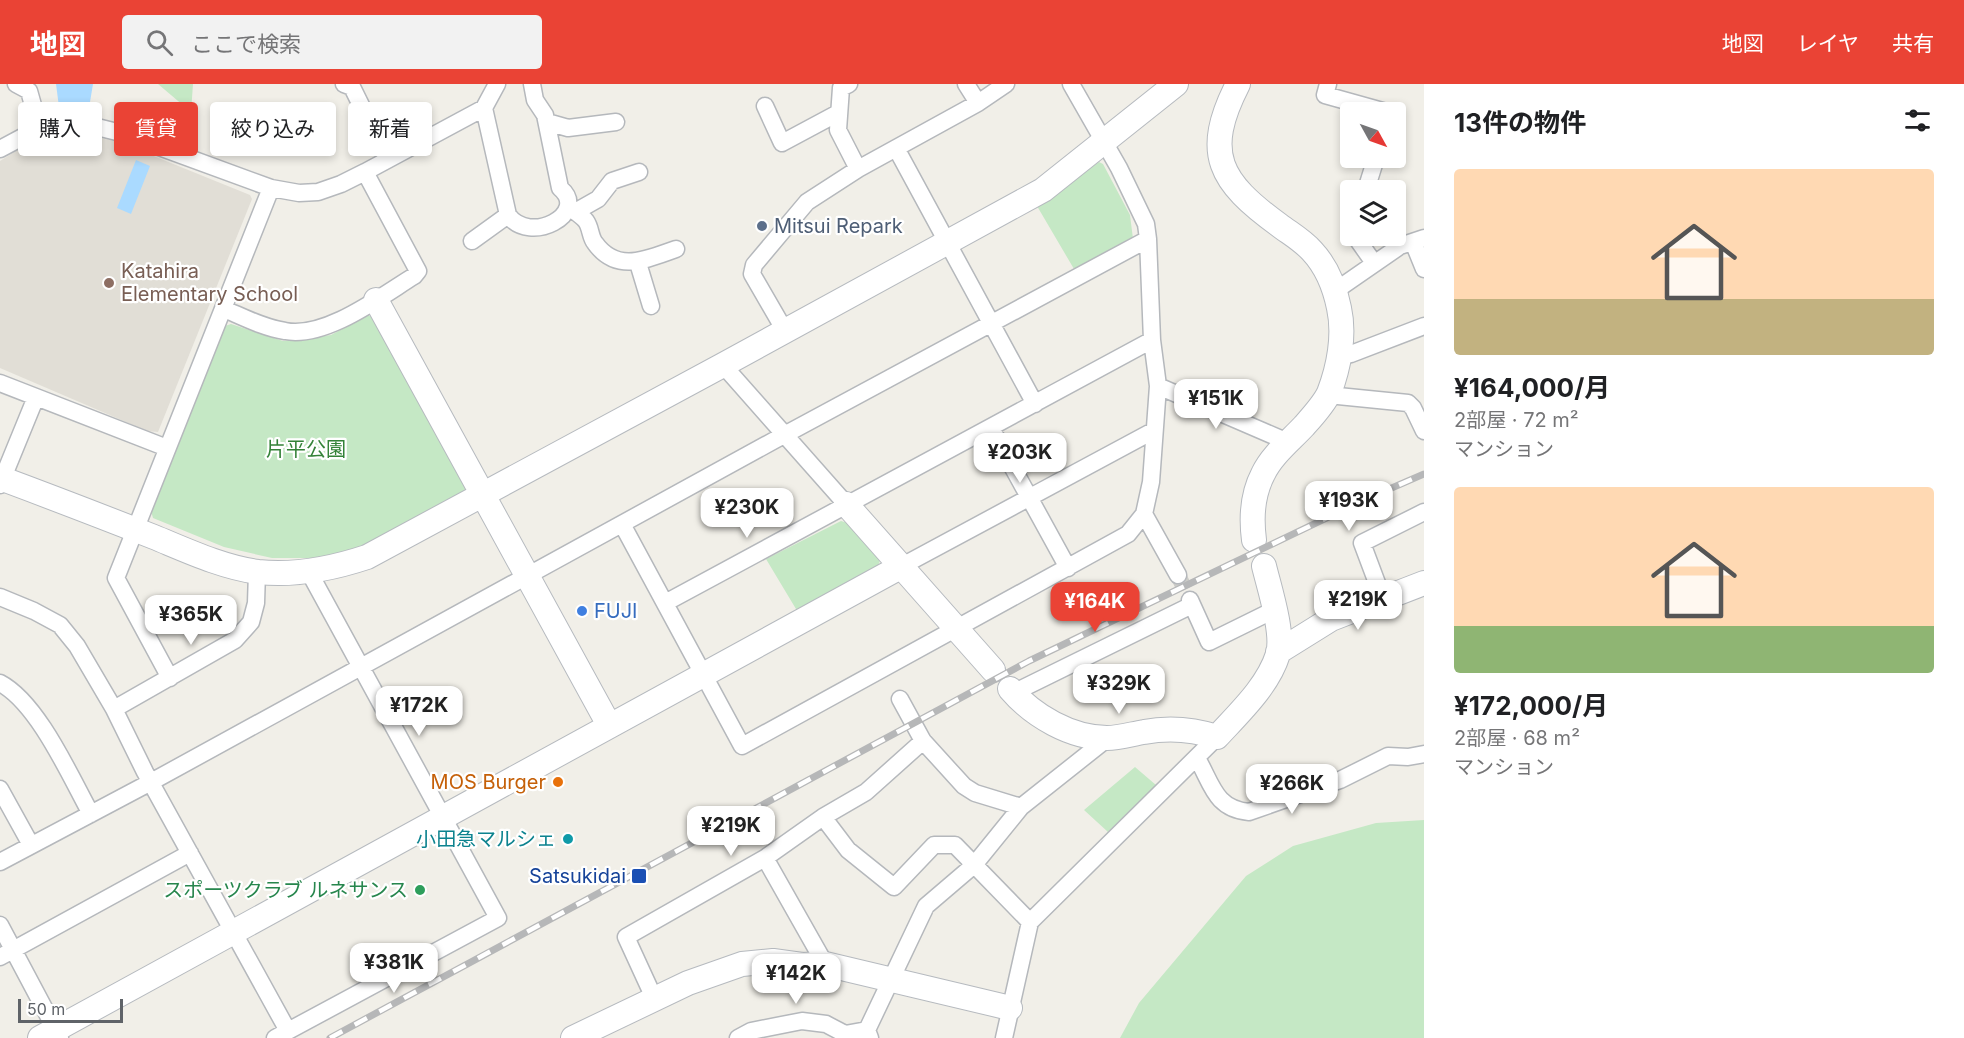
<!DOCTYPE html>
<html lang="ja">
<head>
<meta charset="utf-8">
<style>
  body { margin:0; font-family:Inter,"Noto Sans JP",sans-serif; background:#f2f2f2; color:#202124; height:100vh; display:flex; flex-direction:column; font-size:22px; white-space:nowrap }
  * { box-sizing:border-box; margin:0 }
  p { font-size:20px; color:#757577 }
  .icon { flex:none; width:33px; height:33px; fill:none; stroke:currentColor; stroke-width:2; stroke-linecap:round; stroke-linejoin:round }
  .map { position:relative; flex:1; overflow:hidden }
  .side { display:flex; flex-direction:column; background:#fff; width:540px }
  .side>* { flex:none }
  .top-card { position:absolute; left:18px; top:18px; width:570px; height:54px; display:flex; gap:12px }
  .needle { width:39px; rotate:130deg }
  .tools { position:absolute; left:1340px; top:18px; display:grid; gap:12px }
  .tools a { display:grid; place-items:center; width:66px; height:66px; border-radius:6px; background:#fff; box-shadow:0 3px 9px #0003; font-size:30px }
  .scale { position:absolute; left:18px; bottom:15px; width:105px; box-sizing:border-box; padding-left:6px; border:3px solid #5f6368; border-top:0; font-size:16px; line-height:21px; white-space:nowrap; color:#5f6368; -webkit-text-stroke:4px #fff; paint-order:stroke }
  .price { position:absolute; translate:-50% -51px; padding:0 14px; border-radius:12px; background:#fff; color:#222; font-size:20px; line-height:39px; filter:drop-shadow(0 2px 3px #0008) }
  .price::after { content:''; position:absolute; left:50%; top:36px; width:18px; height:14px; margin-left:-9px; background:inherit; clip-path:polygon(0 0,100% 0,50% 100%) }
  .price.active { background:#ea4335; color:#fff }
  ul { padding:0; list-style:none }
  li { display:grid; align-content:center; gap:12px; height:318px; padding:0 30px }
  li span { display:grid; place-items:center; height:186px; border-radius:6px; color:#555 }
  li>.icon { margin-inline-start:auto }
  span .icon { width:108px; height:108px; fill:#fffc; stroke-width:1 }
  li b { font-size:26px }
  h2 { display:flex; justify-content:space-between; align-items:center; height:72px; padding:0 30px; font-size:26px }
  .pill { padding:0 21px; border-radius:6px; background:#fff; box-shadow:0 3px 9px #0003; font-size:21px; line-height:54px }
  .pill.active { background:#ea4335; color:#fff }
  header { display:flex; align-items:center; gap:36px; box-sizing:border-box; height:84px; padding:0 30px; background:#ea4335; color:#fff }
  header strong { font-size:28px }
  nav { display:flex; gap:33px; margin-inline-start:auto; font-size:21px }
  .search { width:420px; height:54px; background:#f2f2f2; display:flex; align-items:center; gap:15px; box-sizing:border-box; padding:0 21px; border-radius:6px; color:#757577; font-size:22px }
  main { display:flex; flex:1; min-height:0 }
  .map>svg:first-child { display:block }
</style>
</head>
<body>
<header>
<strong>地図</strong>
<div class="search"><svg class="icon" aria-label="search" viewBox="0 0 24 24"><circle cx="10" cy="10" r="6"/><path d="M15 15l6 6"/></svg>ここで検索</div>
<nav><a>地図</a><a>レイヤ</a><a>共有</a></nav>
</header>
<main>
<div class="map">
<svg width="1424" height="954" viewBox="0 0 1424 954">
  <rect width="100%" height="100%" fill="#f1efe8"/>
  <path fill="#e1ded6" d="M63,47L78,49L119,58L250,111L252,115L158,348L147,347L0,284V77L32,57Z"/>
  <path fill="#c5e8c5" d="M158,0H193L191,28Z
    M1099,78L1103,80L1130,131L1133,155L1074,185L1037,122Z
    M368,231L372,233L465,404L464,412L349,470L312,474H272L224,463L153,434L151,427L225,242L231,240L283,257L331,251Z
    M841,437L851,440L881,474L876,487L799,530L766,475Z
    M1135,683L1156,701L1108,748L1084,726Z
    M1424,736V954H1120L1139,919L1246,792L1293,762L1376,739Z"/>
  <path fill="#aadaff" d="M56,0H93L89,24L59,23Z
    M136,76L150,82L131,130L117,124Z"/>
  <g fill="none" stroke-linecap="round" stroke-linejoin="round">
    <path stroke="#ccccc8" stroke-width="16" stroke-dasharray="16 8" stroke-linecap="butt" d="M1178,491L1190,516"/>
    <defs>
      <path id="street" d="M16,0L29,7L40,46
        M344,0L352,3L387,74
        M849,0L841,4L838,46L858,85
        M966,0L978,19
        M1328,0L1325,11L1386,28
        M765,22L782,59L838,29
        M484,24L508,131C530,162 590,129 560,104L545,31L535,16L532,0
        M547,38L568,44L616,38
        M896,64L1035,320
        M0,65L30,49L61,38L85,40L121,49L271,104L299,109L318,108L341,100L365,88L484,24L497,0
        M1366,106L1376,74
        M568,122C574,127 582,132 586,137C591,144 590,153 595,159C617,190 647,175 676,165
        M575,128L598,115L612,97L639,88
        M1355,152L1374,179
        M472,157L508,131
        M1413,158L1424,185
        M638,179L651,222
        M1335,207L1400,162L1424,154
        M224,225C243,233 264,244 285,247C325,255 380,213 414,192L418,187L365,88
        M785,247L752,190L754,181L807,118L858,85L978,19L1006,0
        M1338,273L1351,270L1424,242
        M723,281L846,420
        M0,299L167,364
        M1158,302L1288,358
        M1328,311L1408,319L1413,324L1424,347
        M991,344L1068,484
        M0,401L36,313
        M1144,430L1178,491
        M622,440L742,662L1128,450L1144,430L1151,398L1158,302L1152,256L1148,155L1146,140L1119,84L1071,0
        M902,482L1153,347
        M0,513L34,527L60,541L77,562L114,625L145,688L288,947
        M1383,515L1362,459L1424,428
        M1190,516L1209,558L1274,526
        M665,519L1152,256
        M170,594L116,494L271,104
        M0,599C38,619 70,692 91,730
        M1013,609L1192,521
        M900,615L923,657L964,702L975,709L1021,723
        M114,625L235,556L251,538L256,519L257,488
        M1197,674C1212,700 1215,725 1249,728L1340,696L1388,672L1408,673L1424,670
        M0,705L31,761
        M823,733L848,766L894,803L934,761H955L1030,838
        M765,774L825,880
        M0,778L151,698L773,357L1148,155
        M0,841L60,954
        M0,873L190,769
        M654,914L626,853L765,774L823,733L866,708L923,657
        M275,954L498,834L309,488
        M738,954L751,947L802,937L826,940L845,950L867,946
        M870,954L867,946L926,822L974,781L1021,723L1108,654
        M1004,954L1030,838L1217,653"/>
      <path id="secondary" d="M1238,0C1202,70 1220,98 1279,141C1291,150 1302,156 1312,167C1326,182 1335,204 1339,224C1345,251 1339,283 1329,309C1324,320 1312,333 1304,342C1290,357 1272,371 1263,390C1252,411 1251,433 1254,456
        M376,216L609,641
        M0,394C51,413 103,433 154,453C188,467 222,483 258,488C296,492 331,485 367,473L723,281L1043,106L1176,0
        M846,420L993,586
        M1278,568L1331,535L1424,499
        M1010,605C1033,632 1071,654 1107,654C1119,654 1132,650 1144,648C1170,643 1192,645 1217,653C1240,628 1268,602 1278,570C1284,549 1269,503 1264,482
        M40,954L902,482
        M573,954L688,899L742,880L773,877L802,881L825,880L1010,924"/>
    </defs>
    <use href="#street" stroke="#b5b8bc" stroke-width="19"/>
    <use href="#secondary" stroke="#b6babf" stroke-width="26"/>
    <use href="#street" stroke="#fff" stroke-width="16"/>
    <use href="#secondary" stroke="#fff" stroke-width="24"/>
    <defs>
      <path id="rail" d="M330,954L1029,577L1364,416L1424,390"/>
    </defs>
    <use href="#rail" stroke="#b6b7b8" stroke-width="7"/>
    <use href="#rail" stroke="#fff" stroke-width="4.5" stroke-dasharray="14" stroke-linecap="butt"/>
  </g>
  <circle fill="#5c6f8a" stroke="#fff" stroke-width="2" cx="762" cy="142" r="6"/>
  <circle fill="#8d6e63" stroke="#fff" stroke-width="2" cx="109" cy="199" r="6"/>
  <circle fill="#3f7fe0" stroke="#fff" stroke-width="2" cx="582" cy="527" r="6"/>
  <circle fill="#e8710a" stroke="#fff" stroke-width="2" cx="558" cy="698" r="6"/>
  <circle fill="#0f9aa8" stroke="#fff" stroke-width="2" cx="568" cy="755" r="6"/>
  <rect fill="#1a4fb4" stroke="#fff" stroke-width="2" x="631" y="784" width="16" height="16" rx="3"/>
  <circle fill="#2e9e5b" stroke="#fff" stroke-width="2" cx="420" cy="806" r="6"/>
  <g text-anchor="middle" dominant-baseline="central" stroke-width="4.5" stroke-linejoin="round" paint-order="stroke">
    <g font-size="20" fill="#4e5e75" stroke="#fff" text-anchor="start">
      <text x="774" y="142">Mitsui Repark</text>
    </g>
    <g font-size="20" fill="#785e54" stroke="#fff" text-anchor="start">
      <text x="121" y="187">Katahira<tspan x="121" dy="23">Elementary School</tspan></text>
    </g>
    <g font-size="20" fill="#348238" stroke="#fff">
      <text x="306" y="365">片平公園</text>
    </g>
    <g font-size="20" fill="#366cbe" stroke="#fff" text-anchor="start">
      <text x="594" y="527">FUJI</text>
    </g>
    <g font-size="20" fill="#c56008" stroke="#fff" text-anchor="end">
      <text x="546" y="698">MOS Burger</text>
    </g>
    <g font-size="20" fill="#0d838f" stroke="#fff" text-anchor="end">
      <text x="556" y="755">小田急マルシェ</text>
    </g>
    <g font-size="20" fill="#164399" stroke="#fff" text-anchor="end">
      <text x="626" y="792">Satsukidai</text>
    </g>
    <g font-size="20" fill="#27864d" stroke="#fff" text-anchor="end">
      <text x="408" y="806">スポーツクラブ ルネサンス</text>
    </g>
  </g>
</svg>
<div class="tools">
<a><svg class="needle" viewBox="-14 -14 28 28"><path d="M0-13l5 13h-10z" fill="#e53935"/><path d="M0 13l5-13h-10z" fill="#757577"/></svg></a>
<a><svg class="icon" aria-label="layers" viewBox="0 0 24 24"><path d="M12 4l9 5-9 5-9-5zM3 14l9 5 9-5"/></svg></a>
</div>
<div class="scale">50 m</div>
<b class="price" style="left:1216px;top:346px">¥151K</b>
<b class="price" style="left:1020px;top:400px">¥203K</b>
<b class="price" style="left:1349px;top:448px">¥193K</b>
<b class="price" style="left:747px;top:455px">¥230K</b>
<b class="price" style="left:1358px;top:547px">¥219K</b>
<b class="price active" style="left:1095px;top:549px">¥164K</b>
<b class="price" style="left:191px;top:562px">¥365K</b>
<b class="price" style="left:1119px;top:631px">¥329K</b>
<b class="price" style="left:419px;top:653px">¥172K</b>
<b class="price" style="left:1292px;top:731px">¥266K</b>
<b class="price" style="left:731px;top:773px">¥219K</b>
<b class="price" style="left:394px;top:910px">¥381K</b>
<b class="price" style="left:796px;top:921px">¥142K</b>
<div class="top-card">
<a class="pill">購入</a>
<a class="pill active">賃貸</a>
<a class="pill">絞り込み</a>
<a class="pill">新着</a>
</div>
</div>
<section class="side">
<h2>13件の物件<svg class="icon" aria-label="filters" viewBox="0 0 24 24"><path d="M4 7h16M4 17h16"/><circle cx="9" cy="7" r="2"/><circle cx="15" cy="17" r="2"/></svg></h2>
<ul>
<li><span style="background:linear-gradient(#ffd9b3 70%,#c2b280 0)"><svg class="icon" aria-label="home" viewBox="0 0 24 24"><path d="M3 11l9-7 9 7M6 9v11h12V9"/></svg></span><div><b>¥164,000/月</b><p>2部屋 · 72 m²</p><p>マンション</p></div></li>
<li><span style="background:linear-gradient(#ffd9b3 75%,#8fb573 0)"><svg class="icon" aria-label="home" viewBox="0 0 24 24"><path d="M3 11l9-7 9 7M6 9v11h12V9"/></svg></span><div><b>¥172,000/月</b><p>2部屋 · 68 m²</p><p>マンション</p></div></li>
</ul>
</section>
</main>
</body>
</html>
